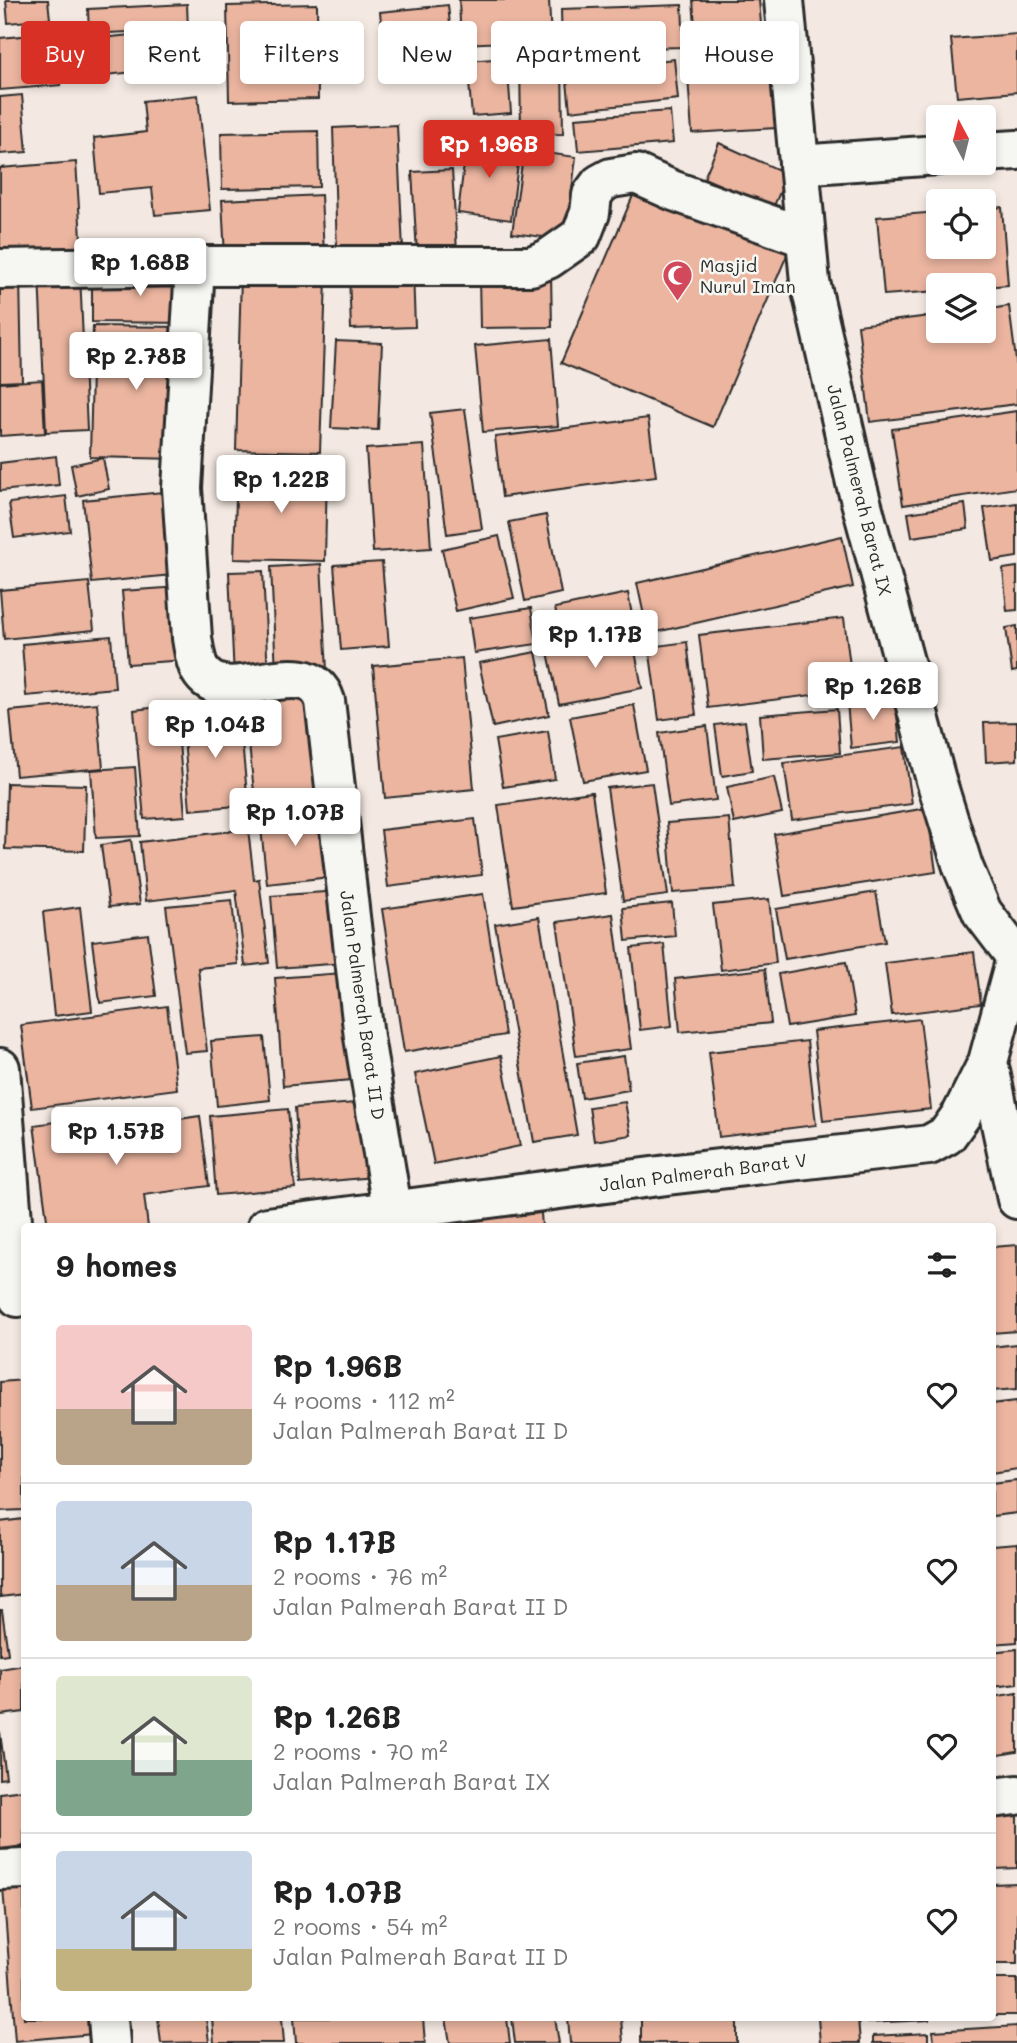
<!DOCTYPE html>
<html lang="en">
<head>
<meta charset="utf-8">
<style>
  body { margin:0; font-family:Mali,sans-serif; background:#f2f2f2; color:#222; height:100vh; display:flex; flex-direction:column; font-size:26px; white-space:nowrap }
  * { box-sizing:border-box; margin:0 }
  p { font-size:23px; color:#767676 }
  .icon { flex:none; width:38px; height:38px; fill:none; stroke:currentColor; stroke-width:2; stroke-linecap:round; stroke-linejoin:round }
  .map { position:relative; flex:1; overflow:hidden }
  .panel { position:absolute; left:21px; top:1223px; width:975px; height:798px; display:flex; flex-direction:column; background:#fff; border-radius:7px; box-shadow:0 4px 10px #0003 }
  .panel>* { flex:none }
  .guide { position:absolute; left:21px; top:21px; width:976px; height:63px; display:flex; gap:14px }
  .needle { width:46px; rotate:353deg }
  .tools { position:absolute; left:926px; top:105px; display:grid; gap:14px }
  .tools a { display:grid; place-items:center; width:70px; height:70px; border-radius:7px; background:#fff; box-shadow:0 4px 10px #0003; font-size:35px }
  .price { position:absolute; translate:-50% -60px; padding:0 16px; border-radius:7px; background:#fff; color:#222; font-size:23px; line-height:46px; filter:drop-shadow(0 2px 4px #0008) }
  .price::after { content:''; position:absolute; left:50%; top:42px; width:21px; height:16px; margin-left:-10px; background:inherit; clip-path:polygon(0 0,100% 0,50% 100%) }
  .price.current { background:#d93025; color:#fff }
  ul { padding:0; list-style:none }
  li { display:flex; align-items:center; gap:21px; height:175px; padding:0 35px }
  li+li { border-top:2px solid #e0e0e0 }
  li span { display:grid; place-items:center; flex:none; width:196px; height:140px; border-radius:7px; color:#555 }
  li>.icon { margin-inline-start:auto }
  span .icon { width:84px; height:84px; fill:#fffc; stroke-width:1 }
  li b { font-size:30px }
  h2 { display:flex; justify-content:space-between; align-items:center; height:84px; padding:0 35px; font-size:30px }
  .pill { padding:0 24px; border-radius:7px; background:#fff; box-shadow:0 4px 10px #0003; font-size:24px; line-height:63px }
  .pill.current { background:#d93025; color:#fff }
  .map>svg:first-child { display:block }
</style>
</head>
<body>
<div class="map">
<svg width="1017" height="2043" viewBox="0 0 1017 2043">
  <rect width="100%" height="100%" fill="#f4e9e2"/>
  <filter id="ink" filterUnits="userSpaceOnUse"><feTurbulence type="fractalNoise" baseFrequency=".0143" numOctaves="2"/><feDisplacementMap in="SourceGraphic" scale="14" xChannelSelector="R" yChannelSelector="G"/><feConvolveMatrix kernelMatrix="1 2 1 2 8 2 1 2 1" color-interpolation-filters="sRGB"/></filter>
  <g filter="url(#ink)">
    <path fill="#ebb5a0" stroke="#2b2b2b" stroke-width="2" d="M6,0H48L50,19L8,23Z
      M459,0H549L551,40L461,44Z
      M693,0H759L764,59L698,64Z
      M187,4L188,29L89,34L88,9Z
      M317,4L318,99L229,101L227,6Z
      M448,5L454,63L386,69L380,12Z
      M682,5L684,47L562,50L561,9Z
      M160,32L164,69L86,77L82,40Z
      M55,33L61,85L0,90V38Z
      M1017,34V92L957,97L951,39Z
      M507,58L511,113L472,116L467,61Z
      M520,58H562L563,134L521,135Z
      M674,59L678,99L570,111L566,71Z
      M774,72L777,128L692,133L688,77Z
      M22,95L27,152L0,154V97Z
      M198,95L210,210L155,215L152,188L99,193L94,138L146,132L143,101Z
      M670,111L673,143L578,151L575,118Z
      M397,125L403,250L337,252L333,128Z
      M318,131L319,187L222,189L221,133Z
      M467,140L520,147L511,220L458,213Z
      M719,143L788,174L773,208L704,178Z
      M524,150L576,157L566,240L512,233Z
      M76,162L82,253L0,259V168Z
      M452,170L457,251L417,253L412,172Z
      M641,177L793,241L713,427L561,363Z
      M321,195L324,253L225,257L222,200Z
      M1002,207L1008,285L984,287V285H938V291L884,295L877,217L938,212V247H984V209Z
      M413,271L415,327L351,329L349,273Z
      M92,273H189L188,323L92,322Z
      M551,273L552,327L480,328L479,276Z
      M80,274L87,430L46,432L39,275Z
      M241,276L326,279L320,452L236,450Z
      M0,277H20L22,381L0,382Z
      M1009,306L1017,368V404L870,422L858,325L938,315V331H984V310Z
      M93,326L183,327L179,459L90,457Z
      M551,339L558,426L483,432L475,346Z
      M336,341L382,343L378,430L331,428Z
      M42,380L45,433L0,436V383Z
      M465,409L482,529L447,534L430,413Z
      M1017,411V488L903,505L892,429Z
      M648,418L656,476L502,497L495,437Z
      M424,445L431,548L373,552L366,449Z
      M56,456L59,485L0,491V463Z
      M103,458L109,489L77,496L71,465Z
      M237,468L327,470L325,561L234,559Z
      M173,491L182,574L92,583L83,500Z
      M66,496L70,531L14,538L9,503Z
      M1017,503V557L992,561L984,508Z
      M965,504L968,529L912,537L908,513Z
      M546,515L561,593L525,601L509,522Z
      M499,536L514,598L456,611L442,549Z
      M842,536L853,587L648,634L637,583Z
      M382,562L389,646L341,650L334,565Z
      M321,564L327,670L276,672L271,567Z
      M1017,567V610L1007,611L1003,569Z
      M263,571L268,676L234,677L229,572Z
      M89,582L94,630L4,639L0,590Z
      M180,587L186,660L128,664L122,591Z
      M628,593L634,626L562,641L555,608Z
      M531,608L537,644L474,653L469,618Z
      M844,618L853,690L708,708L699,635Z
      M1017,626V671L1012,672L1006,628Z
      M632,635L642,688L559,704L548,652Z
      M111,636L115,688L26,696L22,644Z
      M687,642L696,715L659,720L649,647Z
      M536,652L549,715L493,727L479,663Z
      M462,658L474,789L385,798L373,666Z
      M315,689L327,804L256,811L244,696Z
      M895,697L900,742L851,748L847,702Z
      M97,703L103,768L16,776L10,711Z
      M176,705L185,816L144,819L134,710Z
      M634,705L646,770L583,781L570,717Z
      M837,709L840,753L763,759L760,715Z
      M239,710L248,805L190,810L182,715Z
      M745,721L752,771L722,776L715,725Z
      M1017,722V760L986,762L984,723Z
      M707,726L716,800L669,806L659,733Z
      M548,731L555,779L503,787L495,740Z
      M904,747L912,804L792,820L784,763Z
      M135,767L140,836L96,838L91,770Z
      M774,777L782,813L734,823L727,787Z
      M7,783L86,785L84,851L5,849Z
      M652,783L668,895L623,901L607,788Z
      M592,792L606,893L513,906L498,805Z
      M927,808L936,872L784,896L774,834Z
      M322,812L330,877L267,884L260,819Z
      M729,818L735,888L673,893L667,823Z
      M475,819L482,875L388,887L381,830Z
      M248,829L254,880L259,879L269,963L245,966L236,890L146,901L140,842Z
      M131,840L140,904L109,907L101,845Z
      M338,891L344,963L277,968L271,896Z
      M876,892L885,942L785,959L776,909Z
      M483,894L505,1035L404,1052L382,909Z
      M769,899L776,963L721,970L713,905Z
      M232,900L238,964L198,968L207,1051L185,1053L166,906Z
      M672,903L675,936L626,941L623,908Z
      M80,907L92,1011L54,1016L43,912Z
      M613,914L631,1049L576,1056L557,922Z
      M539,917L577,1135L534,1142L495,924Z
      M148,934L156,996L100,1003L92,941Z
      M664,944L672,1026L640,1030L631,948Z
      M974,952L981,1004L892,1015L885,963Z
      M846,962L855,1016L787,1027L778,974Z
      M765,969L771,1023L680,1032L675,979Z
      M343,973L352,1080L283,1086L275,978Z
      M167,1006L177,1089L32,1108L21,1025Z
      M920,1019L931,1109L823,1121L813,1031Z
      M264,1037L270,1100L217,1106L211,1041Z
      M807,1041L816,1125L719,1137L709,1052Z
      M501,1056L520,1146L434,1164L415,1074Z
      M624,1056L629,1090L582,1098L577,1063Z
      M367,1102L373,1177L300,1184L295,1108Z
      M625,1102L631,1135L594,1141L589,1107Z
      M288,1109L295,1188L216,1195L210,1116Z
      M130,1111L132,1126L200,1116L209,1186L144,1195L148,1227H48L34,1125Z
      M541,1213L542,1227H441V1222Z
      M1017,1245V1331L992,1333V1247Z
      M1017,1344V1389L992,1391V1347Z
      M24,1380V1510L0,1511V1382Z
      M1017,1401V1468L992,1472V1404Z
      M1017,1480V1513L992,1516V1483Z
      M24,1519V1594L0,1597V1522Z
      M1017,1544V1642L992,1644V1546Z
      M0,1610H2L8,1654L0,1655Z
      M1017,1649V1684L992,1687V1652Z
      M24,1665V1712L0,1715V1669Z
      M1017,1693V1752L992,1756V1697Z
      M0,1732L6,1778L0,1779Z
      M24,1790V1846L0,1849V1793Z
      M1017,1812V1868L995,1869L992,1813Z
      M1017,1883V1964H992V1884Z
      M24,1885V2018H92L93,2034L15,2041L3,1887Z
      M992,1979H1017V2015H992Z
      M158,2018H206L209,2042L161,2043Z
      M212,2018H282L284,2043H214Z
      M294,2018H423L425,2043H296Z
      M446,2018H507L510,2043H450Z
      M512,2018H555L559,2043H515Z
      M568,2018H621L623,2043H570Z
      M641,2018H737V2043H641Z
      M818,2018H858L860,2043H820Z
      M867,2018H929V2020L867,2023Z
      M1017,2026V2043H934L933,2031Z
      M928,2033V2043H873V2036Z"/>
    <g fill="none" stroke-linecap="round" stroke-linejoin="round">
      <defs>
        <path id="minor" d="M984,152L1017,150
          M799,165L938,155
          M195,266L182,488L192,638C194,649 195,661 200,670C224,713 308,648 325,701L364,1037L395,1227
          M0,269L195,266H531L548,259L581,236L590,213L592,195L600,184L611,178L636,174L674,191L804,237
          M988,1062L1017,1199
          M0,1068L18,1297
          M267,1227L667,1175L929,1145L947,1135L962,1114L988,1062L1016,958
          M992,1798L1017,1795
          M0,1870L24,1869
          M108,2018L110,2043"/>
        <path id="tertiary" d="M784,0L810,282L856,483L936,780L963,867L982,912L1017,958"/>
      </defs>
      <use href="#minor" stroke="#2b2b2b" stroke-width="44"/>
      <use href="#tertiary" stroke="#2b2b2b" stroke-width="44"/>
      <use href="#minor" stroke="#f6f6f2" stroke-width="38"/>
      <use href="#tertiary" stroke="#f6f6f2" stroke-width="38"/>
    </g>
  </g>
  <defs>
    <symbol id="mosque-pin" viewBox="-11 -11 22 30"><path d="M0 17L-7.5 6A9.5 9.5 0 1 1 7.5 6Z" fill="#d1495b" stroke="#f6f6f2"/><path d="M3.5-4.9A6 6 0 1 0 3.5 4.9A5 5 0 1 1 3.5-4.9Z" fill="#fff"/></symbol>
  </defs>
  <g fill-rule="evenodd">
    <use href="#mosque-pin" x="660" y="258" width="35" height="47"/>
  </g>
  <g text-anchor="middle" dominant-baseline="central" stroke-width="5" stroke-linejoin="round" paint-order="stroke">
    <g font-size="18" fill="#2b2b2b" stroke="#f6f6f2" text-anchor="start">
      <text x="700" y="265">Masjid<tspan x="700" dy="21">Nurul Iman</tspan></text>
    </g>
    <g font-size="18" fill="#2b2b2b" stroke="#f6f6f2">
      <text transform="translate(860 490) rotate(76)">Jalan Palmerah Barat IX</text>
      <text transform="translate(363 1005) rotate(82)">Jalan Palmerah Barat II D</text>
      <text transform="translate(703 1172) rotate(-7)">Jalan Palmerah Barat V</text>
    </g>
  </g>
</svg>
<div class="tools">
<a><svg class="needle" viewBox="-14 -14 28 28"><path d="M0-13l5 13h-10z" fill="#e53935"/><path d="M0 13l5-13h-10z" fill="#767676"/></svg></a>
<a><svg class="icon" aria-label="locate" viewBox="0 0 24 24"><circle cx="12" cy="12" r="6"/><path d="M12 2v4M12 18v4M2 12h4M18 12h4"/></svg></a>
<a><svg class="icon" aria-label="layers" viewBox="0 0 24 24"><path d="M12 4l9 5-9 5-9-5zM3 14l9 5 9-5"/></svg></a>
</div>
<b class="price current" style="left:489px;top:180px">Rp 1.96B</b>
<b class="price" style="left:140px;top:298px">Rp 1.68B</b>
<b class="price" style="left:136px;top:392px">Rp 2.78B</b>
<b class="price" style="left:281px;top:515px">Rp 1.22B</b>
<b class="price" style="left:595px;top:670px">Rp 1.17B</b>
<b class="price" style="left:873px;top:722px">Rp 1.26B</b>
<b class="price" style="left:215px;top:760px">Rp 1.04B</b>
<b class="price" style="left:295px;top:848px">Rp 1.07B</b>
<b class="price" style="left:116px;top:1167px">Rp 1.57B</b>
<div class="guide">
<a class="pill current">Buy</a>
<a class="pill">Rent</a>
<a class="pill">Filters</a>
<a class="pill">New</a>
<a class="pill">Apartment</a>
<a class="pill">House</a>
</div>
<section class="panel">
<h2>9 homes<svg class="icon" aria-label="filters" viewBox="0 0 24 24"><path d="M4 7h16M4 17h16"/><circle cx="9" cy="7" r="2"/><circle cx="15" cy="17" r="2"/></svg></h2>
<ul>
<li><span style="background:linear-gradient(#f6c9c9 60%,#b9a48a 0)"><svg class="icon" aria-label="home" viewBox="0 0 24 24"><path d="M3 11l9-7 9 7M6 9v11h12V9"/></svg></span><div><b>Rp 1.96B</b><p>4 rooms · 112 m²</p><p>Jalan Palmerah Barat II D</p></div><svg class="icon" aria-label="heart" viewBox="0 0 24 24"><path d="M12 20l-8-8c-3-5 5-10 8-4 3-6 11-1 8 4z"/></svg></li>
<li><span style="background:linear-gradient(#c9d6e8 60%,#b9a48a 0)"><svg class="icon" aria-label="home" viewBox="0 0 24 24"><path d="M3 11l9-7 9 7M6 9v11h12V9"/></svg></span><div><b>Rp 1.17B</b><p>2 rooms · 76 m²</p><p>Jalan Palmerah Barat II D</p></div><svg class="icon" aria-label="heart" viewBox="0 0 24 24"><path d="M12 20l-8-8c-3-5 5-10 8-4 3-6 11-1 8 4z"/></svg></li>
<li><span style="background:linear-gradient(#dfe7d0 60%,#7fa58c 0)"><svg class="icon" aria-label="home" viewBox="0 0 24 24"><path d="M3 11l9-7 9 7M6 9v11h12V9"/></svg></span><div><b>Rp 1.26B</b><p>2 rooms · 70 m²</p><p>Jalan Palmerah Barat IX</p></div><svg class="icon" aria-label="heart" viewBox="0 0 24 24"><path d="M12 20l-8-8c-3-5 5-10 8-4 3-6 11-1 8 4z"/></svg></li>
<li><span style="background:linear-gradient(#c9d6e8 70%,#c2b280 0)"><svg class="icon" aria-label="home" viewBox="0 0 24 24"><path d="M3 11l9-7 9 7M6 9v11h12V9"/></svg></span><div><b>Rp 1.07B</b><p>2 rooms · 54 m²</p><p>Jalan Palmerah Barat II D</p></div><svg class="icon" aria-label="heart" viewBox="0 0 24 24"><path d="M12 20l-8-8c-3-5 5-10 8-4 3-6 11-1 8 4z"/></svg></li>
</ul>
</section>
</div>
</body>
</html>
